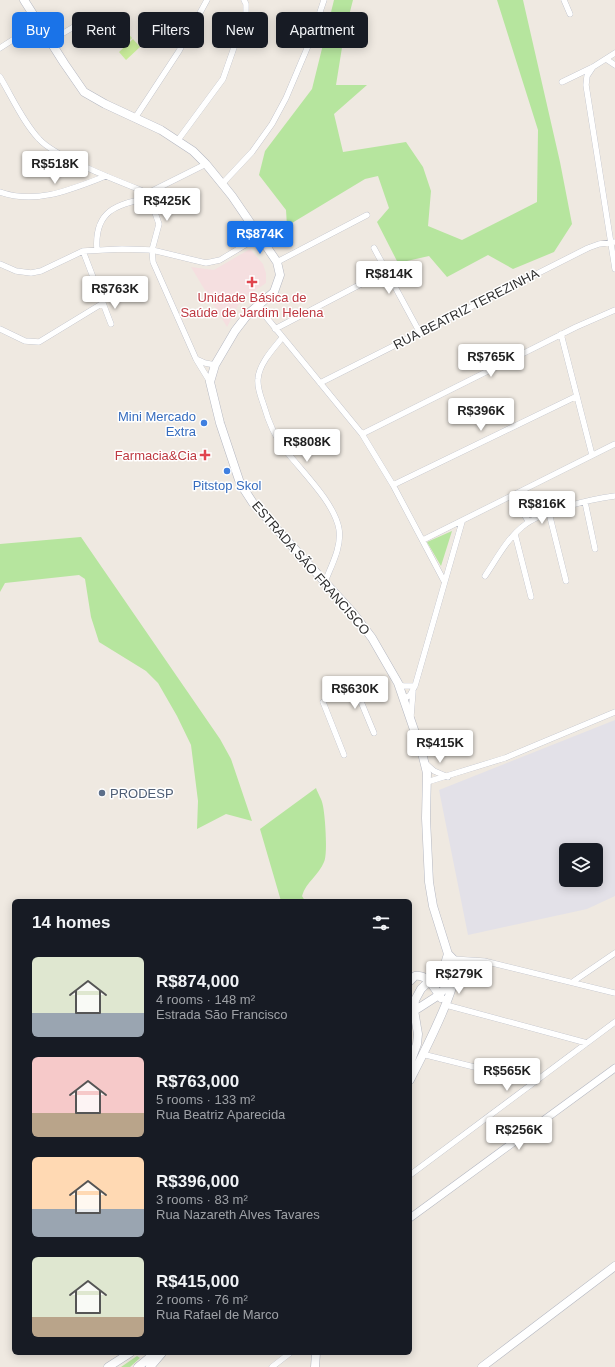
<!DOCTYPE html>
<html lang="en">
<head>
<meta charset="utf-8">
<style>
  body { margin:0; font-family:Arial,sans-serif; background:#20242c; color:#f1f3f6; height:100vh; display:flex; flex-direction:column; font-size:15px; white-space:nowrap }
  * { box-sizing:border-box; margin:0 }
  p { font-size:13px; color:#9ea1a6 }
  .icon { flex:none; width:22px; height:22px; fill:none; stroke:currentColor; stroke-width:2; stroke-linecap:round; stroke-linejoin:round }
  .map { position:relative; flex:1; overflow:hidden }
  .sheet { position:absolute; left:12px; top:899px; width:400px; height:456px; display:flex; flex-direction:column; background:#171b24; border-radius:6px; box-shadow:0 2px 10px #0003 }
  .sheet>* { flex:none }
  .guide { position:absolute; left:12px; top:12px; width:400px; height:36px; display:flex; gap:8px }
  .buttons { position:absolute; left:559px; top:843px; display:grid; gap:8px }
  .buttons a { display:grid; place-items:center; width:44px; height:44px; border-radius:6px; background:#171b24; box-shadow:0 2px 10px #0003; font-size:20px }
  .price { position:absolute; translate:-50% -34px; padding:0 9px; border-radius:4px; background:#fff; color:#222; font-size:13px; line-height:26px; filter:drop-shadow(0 1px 2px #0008) }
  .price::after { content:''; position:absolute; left:50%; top:24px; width:12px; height:9px; margin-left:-6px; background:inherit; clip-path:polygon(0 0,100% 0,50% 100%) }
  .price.active { background:#1a73e8; color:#fff }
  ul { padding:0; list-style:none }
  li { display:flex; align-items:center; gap:12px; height:100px; padding:0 20px }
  li span { display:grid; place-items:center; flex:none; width:112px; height:80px; border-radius:6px; color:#555 }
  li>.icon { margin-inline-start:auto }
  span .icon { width:48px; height:48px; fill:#fffc; stroke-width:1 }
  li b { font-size:17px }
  h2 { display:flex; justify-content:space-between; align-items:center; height:48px; padding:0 20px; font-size:17px }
  .chip { padding:0 14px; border-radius:6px; background:#171b24; box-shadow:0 2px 10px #0003; font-size:14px; line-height:36px }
  .chip.active { background:#1a73e8; color:#fff }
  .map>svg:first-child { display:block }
</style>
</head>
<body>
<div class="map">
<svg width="615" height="1367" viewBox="0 0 615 1367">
  <rect width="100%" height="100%" fill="#efe9e1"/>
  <path fill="#e3e1e8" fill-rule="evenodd" d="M615,720V896L587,909L468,935L439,790ZM566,850H596V880H566Z"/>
  <path fill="#f5dfe0" d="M250,249L263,264L266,273V283L241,300L227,327L191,267L214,270Z"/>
  <path fill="#b6e59e" d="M334,0H353L344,35L336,85H367L334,114L343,152L406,142L423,167L431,191L428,226L462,240L537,202L538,130L497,0H523L560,162L572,224L554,252L513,269L488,255L447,277L429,256L398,263L377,222L389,208L378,176L365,179L287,226L286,210L259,175L265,151L312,89Z
    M452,531L441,566L427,542Z
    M81,537L220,739L231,759L252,821L226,814L197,829L198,801L191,745L177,716L158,683L146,671L99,642L91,617L85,579L79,575L5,583L0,592V544Z
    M316,788C318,794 322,799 323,806C325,815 328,854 324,862C319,875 306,882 302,896L305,901H281L260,829Z
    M137,1356L140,1358L130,1367H121Z"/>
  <path fill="#c9ec9a" d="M115,17L122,25L108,38L101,30Z
    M123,28L132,38L127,43L118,32Z
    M133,39L140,47L126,60L119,52Z"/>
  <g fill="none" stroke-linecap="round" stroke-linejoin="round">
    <defs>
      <path id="minor" d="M564,0L570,14
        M50,41L92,16
        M0,48L39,23
        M606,59L615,65
        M593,67L587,76L586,85L615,269
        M0,77C12,97 23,122 39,139C56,158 123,183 148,193L206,164
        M562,82L593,67L615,53
        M135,118L179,51L207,0
        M178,140L223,79L246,13V4L244,0
        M222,184L252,152L272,124L286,98L311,39L324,0
        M0,192C37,205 72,189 106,176
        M148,193L159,224L152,250L153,262L196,359L210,382
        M374,248L420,333
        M97,250C94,211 116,204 149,198
        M83,251L111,324
        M277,262L367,215
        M0,264L16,271L31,273L41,271L83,251L122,249L152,250L206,263L220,260L260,236
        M258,307L362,434L393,485L444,581
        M0,329L25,341L39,342L103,303
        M275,329L386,271
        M561,334L592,455
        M282,338C273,349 259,364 258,379C257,388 261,397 264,406C268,420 274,435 283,447C300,470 334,501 339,529C342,547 331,566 325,582
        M196,359L205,363L215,365
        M320,383L588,248L599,244L615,242
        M362,434L576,327L615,310
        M393,485L577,396
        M513,495L528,521
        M585,502L595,549
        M549,513L566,581
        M515,534L531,597
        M423,540L615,444
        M485,576C496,560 506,540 522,527C540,511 591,499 615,496
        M352,680L374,733
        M398,683L403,686H415
        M404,699L410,695L415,686L462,522
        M323,702L344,755
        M411,716L413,691
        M425,763L434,771L448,777
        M427,782L505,758L615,712
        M451,959L484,961L615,993
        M574,981L615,953
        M446,1005L587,1043
        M422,1054L535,1082
        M410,1175L615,1022
        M272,1367L290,1353"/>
      <path id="tertiary" d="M410,1218L615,1068"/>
      <path id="secondary" d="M24,0L64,63L84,92L105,104L161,130L193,151L206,164L232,196L277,262L280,275L274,292L248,314L235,331L215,365L210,382L220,423L240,483L253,503L353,613L372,638L398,683L422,753L427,773L426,818L429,882L433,906L448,954L444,967L421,989L415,1000L414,1010L418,1034L417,1044L410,1063
        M410,981L415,976C428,974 435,989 441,998
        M411,1013L439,995L451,981
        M410,1080C420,1060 461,982 456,963C454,959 451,957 448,954
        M108,1367L130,1353
        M138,1367L155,1353
        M150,1367L162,1353
        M315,1367L316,1353
        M482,1367L615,1266"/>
    </defs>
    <use href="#minor" stroke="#b4b7c1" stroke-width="6"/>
    <use href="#tertiary" stroke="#b4b7c1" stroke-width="8"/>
    <use href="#secondary" stroke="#b4b7c1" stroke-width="9"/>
    <use href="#minor" stroke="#fff" stroke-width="5.5"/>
    <use href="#tertiary" stroke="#fff" stroke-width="7"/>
    <use href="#secondary" stroke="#fff" stroke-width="8"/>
  </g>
  <g fill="#e0444e" stroke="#fff" stroke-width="1.5">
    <path d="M250 276h4v4h4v4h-4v4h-4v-4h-4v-4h4z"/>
    <path d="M203 449h4v4h4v4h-4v4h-4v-4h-4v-4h4z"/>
  </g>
  <g fill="#3f7fe0" stroke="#fff" stroke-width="1.5">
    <circle cx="204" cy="423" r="4"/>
    <circle cx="227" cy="471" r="4"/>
  </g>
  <circle fill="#5c6f8a" stroke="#fff" stroke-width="1.5" cx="102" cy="793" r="4"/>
  <g text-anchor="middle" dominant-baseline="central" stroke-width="3" stroke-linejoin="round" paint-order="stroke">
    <g font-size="13" fill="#be3a42" stroke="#fff">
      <text x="252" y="297">Unidade Básica de<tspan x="252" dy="15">Saúde de Jardim Helena</tspan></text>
      <text x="197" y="455" text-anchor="end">Farmacia&amp;Cia</text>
    </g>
    <g font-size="13" fill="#2e2e2e" stroke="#fff">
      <text transform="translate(466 309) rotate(-27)">RUA BEATRIZ TEREZINHA</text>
      <text transform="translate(311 568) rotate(49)">ESTRADA SÃO FRANCISCO</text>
    </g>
    <g font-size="13" fill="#366cbe" stroke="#fff" text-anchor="end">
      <text x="196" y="416">Mini Mercado<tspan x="196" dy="15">Extra</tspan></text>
      <text x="227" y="485" text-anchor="middle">Pitstop Skol</text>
    </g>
    <g font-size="13" fill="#4e5e75" stroke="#fff" text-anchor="start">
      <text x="110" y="793">PRODESP</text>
    </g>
  </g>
</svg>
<div class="buttons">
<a><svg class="icon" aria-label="layers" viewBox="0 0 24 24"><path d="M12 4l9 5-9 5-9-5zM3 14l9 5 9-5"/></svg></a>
</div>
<b class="price" style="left:55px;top:185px">R$518K</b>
<b class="price" style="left:167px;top:222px">R$425K</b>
<b class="price active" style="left:260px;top:255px">R$874K</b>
<b class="price" style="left:389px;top:295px">R$814K</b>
<b class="price" style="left:115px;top:310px">R$763K</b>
<b class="price" style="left:491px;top:378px">R$765K</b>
<b class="price" style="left:481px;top:432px">R$396K</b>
<b class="price" style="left:307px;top:463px">R$808K</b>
<b class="price" style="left:542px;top:525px">R$816K</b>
<b class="price" style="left:355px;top:710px">R$630K</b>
<b class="price" style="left:440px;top:764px">R$415K</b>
<b class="price" style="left:459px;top:995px">R$279K</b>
<b class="price" style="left:507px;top:1092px">R$565K</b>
<b class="price" style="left:519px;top:1151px">R$256K</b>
<div class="guide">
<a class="chip active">Buy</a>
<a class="chip">Rent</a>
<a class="chip">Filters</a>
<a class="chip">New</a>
<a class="chip">Apartment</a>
</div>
<section class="sheet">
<h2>14 homes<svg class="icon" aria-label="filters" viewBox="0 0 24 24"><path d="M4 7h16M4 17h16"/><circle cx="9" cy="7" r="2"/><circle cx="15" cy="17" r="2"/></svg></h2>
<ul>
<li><span style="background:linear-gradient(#dfe7d0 70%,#9aa5b1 0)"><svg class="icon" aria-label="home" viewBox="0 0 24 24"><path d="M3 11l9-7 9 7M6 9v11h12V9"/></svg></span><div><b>R$874,000</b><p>4 rooms · 148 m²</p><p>Estrada São Francisco</p></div></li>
<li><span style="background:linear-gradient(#f6c9c9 70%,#b9a48a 0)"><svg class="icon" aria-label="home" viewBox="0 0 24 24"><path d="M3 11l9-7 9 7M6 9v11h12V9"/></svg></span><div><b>R$763,000</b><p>5 rooms · 133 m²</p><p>Rua Beatriz Aparecida</p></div></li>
<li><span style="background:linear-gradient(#ffd9b3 65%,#9aa5b1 0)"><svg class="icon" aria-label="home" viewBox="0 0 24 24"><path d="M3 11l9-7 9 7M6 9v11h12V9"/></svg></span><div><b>R$396,000</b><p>3 rooms · 83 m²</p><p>Rua Nazareth Alves Tavares</p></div></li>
<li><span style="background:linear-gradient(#dfe7d0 75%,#b9a48a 0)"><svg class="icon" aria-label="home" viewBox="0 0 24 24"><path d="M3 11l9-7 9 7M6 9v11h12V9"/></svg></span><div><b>R$415,000</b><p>2 rooms · 76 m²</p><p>Rua Rafael de Marco</p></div></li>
</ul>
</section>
</div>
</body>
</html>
